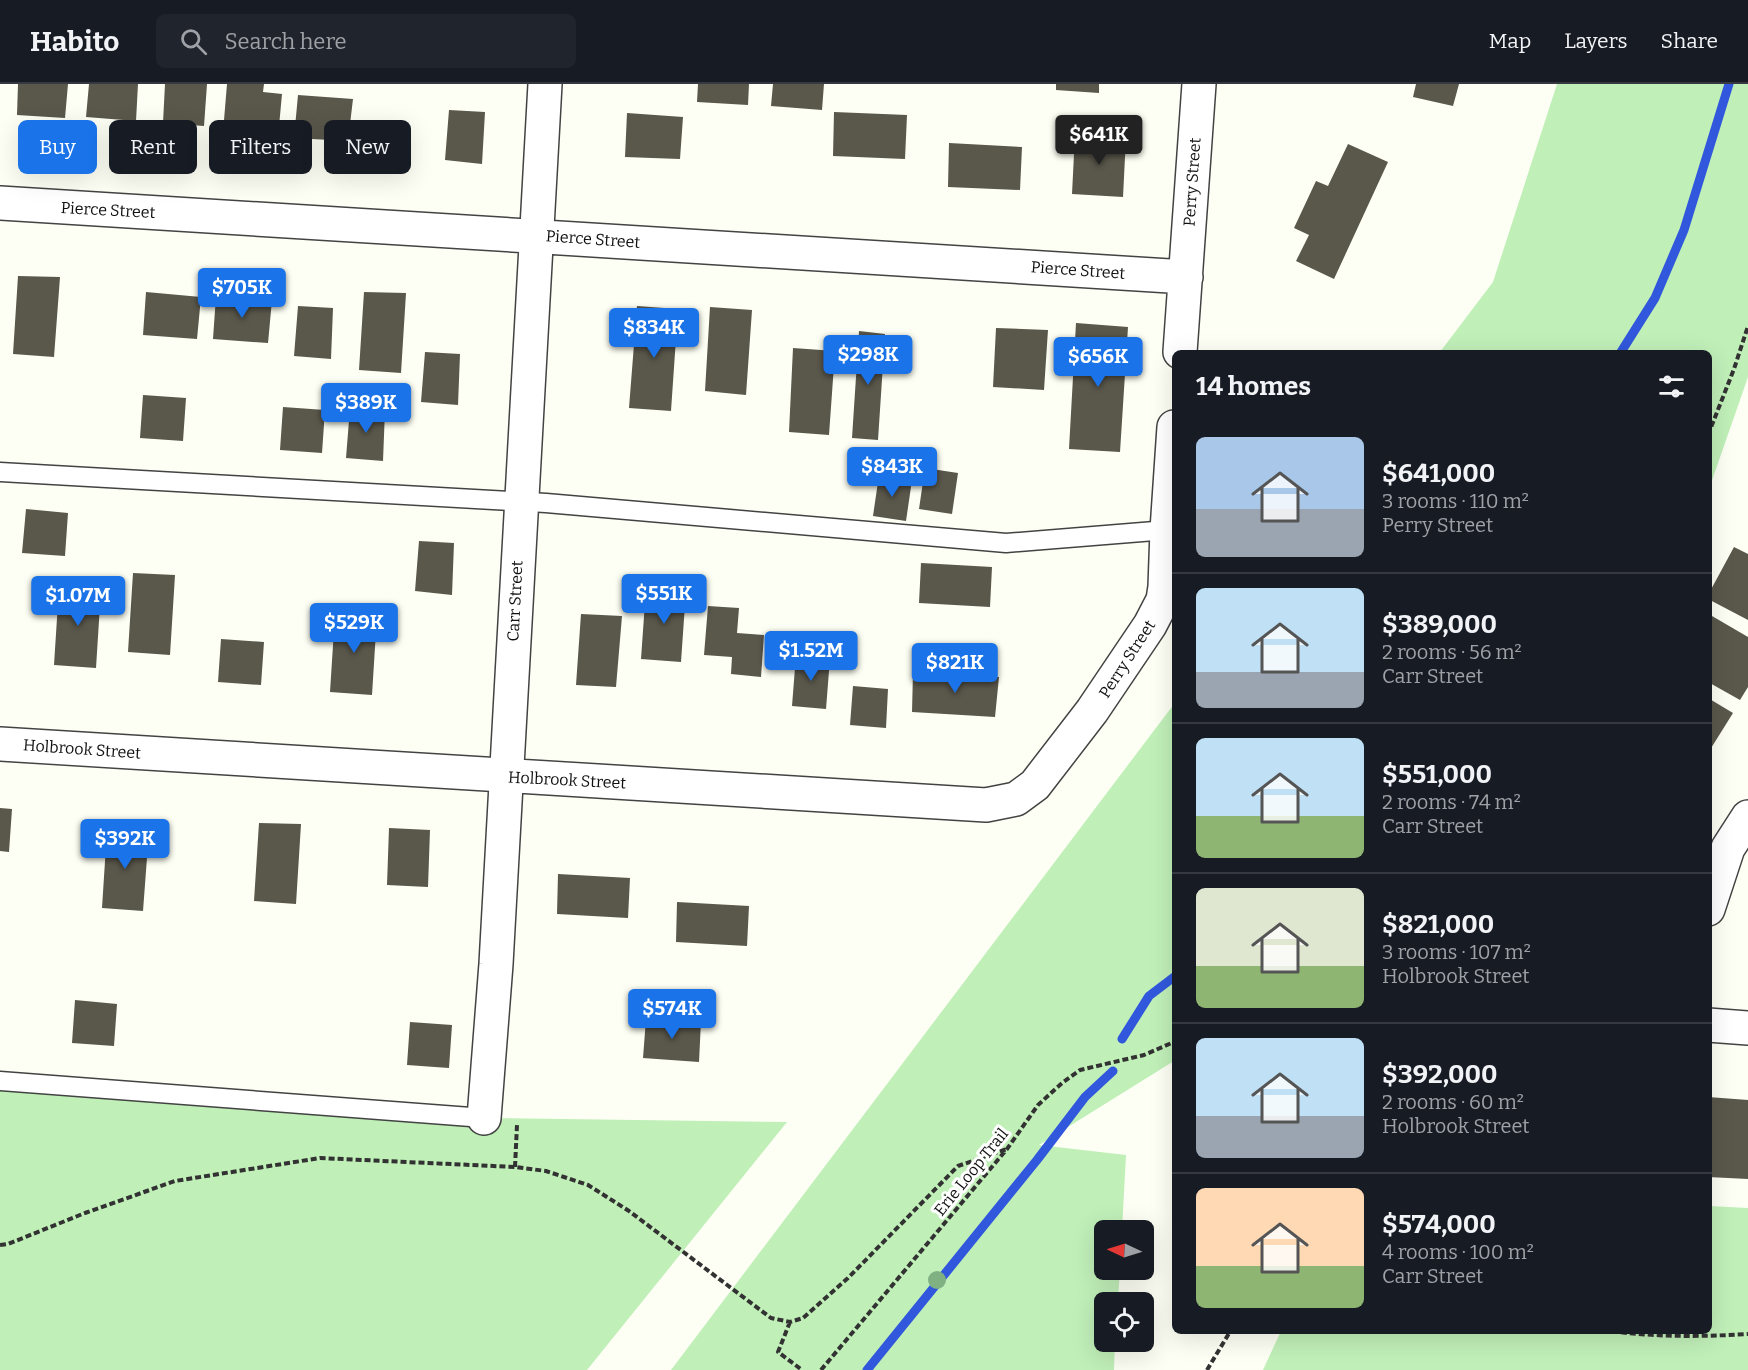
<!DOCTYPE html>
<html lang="en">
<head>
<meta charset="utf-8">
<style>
  body { margin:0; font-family:Bitter,serif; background:#20242c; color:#f1f3f6; height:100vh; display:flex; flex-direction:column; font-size:22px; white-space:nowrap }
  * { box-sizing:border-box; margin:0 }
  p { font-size:20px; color:#9ea1a6 }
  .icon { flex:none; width:33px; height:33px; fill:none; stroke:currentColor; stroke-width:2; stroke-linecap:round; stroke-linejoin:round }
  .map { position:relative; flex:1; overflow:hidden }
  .details { position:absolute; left:1172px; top:266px; width:540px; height:984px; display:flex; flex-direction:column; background:#171b24; border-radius:9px; box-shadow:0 6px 24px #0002 }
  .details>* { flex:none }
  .banner { position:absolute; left:18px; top:36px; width:570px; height:54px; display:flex; gap:12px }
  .needle { width:39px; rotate:274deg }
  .fabs { position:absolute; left:1094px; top:1136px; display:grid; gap:12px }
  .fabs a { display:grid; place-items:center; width:60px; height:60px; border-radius:9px; background:#171b24; box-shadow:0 6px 24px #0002; font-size:30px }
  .price { position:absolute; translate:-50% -51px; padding:0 14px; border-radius:6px; background:#1a73e8; color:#fff; font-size:20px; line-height:39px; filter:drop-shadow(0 2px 3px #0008) }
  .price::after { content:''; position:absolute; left:50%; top:36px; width:18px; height:14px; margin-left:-9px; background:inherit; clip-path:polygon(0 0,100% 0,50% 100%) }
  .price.selected { background:#222; color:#fff }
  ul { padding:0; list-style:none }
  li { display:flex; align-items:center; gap:18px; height:150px; padding:0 24px }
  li+li { border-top:2px solid #363941 }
  li span { display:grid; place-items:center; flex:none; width:168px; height:120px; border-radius:9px; color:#555 }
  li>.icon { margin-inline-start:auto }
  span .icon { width:72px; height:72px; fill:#fffc; stroke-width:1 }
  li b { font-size:26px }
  h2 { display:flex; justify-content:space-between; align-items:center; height:72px; padding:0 24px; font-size:26px }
  .pill { padding:0 21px; border-radius:9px; background:#171b24; box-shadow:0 6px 24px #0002; font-size:21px; line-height:54px }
  .pill.selected { background:#1a73e8; color:#fff }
  header { display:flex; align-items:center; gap:36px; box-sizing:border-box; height:84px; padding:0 30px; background:#171b24; border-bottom:2px solid #363941 }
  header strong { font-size:28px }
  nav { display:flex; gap:33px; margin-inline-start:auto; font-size:21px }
  .search { width:420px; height:54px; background:#20242c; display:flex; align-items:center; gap:15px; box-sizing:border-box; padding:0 21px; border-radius:9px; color:#9ea1a6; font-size:22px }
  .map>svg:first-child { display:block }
</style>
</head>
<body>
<header>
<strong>Habito</strong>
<div class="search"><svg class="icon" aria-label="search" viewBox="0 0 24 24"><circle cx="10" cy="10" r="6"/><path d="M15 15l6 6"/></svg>Search here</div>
<nav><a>Map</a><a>Layers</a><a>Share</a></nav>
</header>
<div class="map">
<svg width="1748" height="1286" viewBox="0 0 1748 1286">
  <rect width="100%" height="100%" fill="#fdfff4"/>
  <path fill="#c0efb8" d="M1557,0H1748V293L1709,405L1708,268H1440L1493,198Z
    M1174,620V977L1039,1061L1126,1071L1122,1146H1104V1185H1120L1118,1218H1104V1257H1115L1114,1286H671Z
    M0,997L484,1034L787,1038L587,1286H0Z
    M1709,1122L1748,1124V1286H1263L1281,1247L1708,1246Z"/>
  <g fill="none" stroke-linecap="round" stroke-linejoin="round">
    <path stroke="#3158dc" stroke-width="9" d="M1621,268L1655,214L1684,146L1729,0
      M1122,955L1149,912L1174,893
      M867,1286L1037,1076L1085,1013L1113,987"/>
  </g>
  <path fill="#5a574b" d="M18,0H68L65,34L17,31Z
    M89,0H138L136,37L86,33Z
    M165,0H207L204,42L163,39Z
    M227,0H264L263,8L282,10L278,53L223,48Z
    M698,0H749L748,21L697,18Z
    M773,0H824L822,26L771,22Z
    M1056,0H1099V9L1056,6Z
    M1416,0H1459L1453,22L1413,13Z
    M298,11L353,15L348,57L294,54Z
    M449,26L485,28L482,80L445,76Z
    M834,28L907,31L905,75L833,72Z
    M627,29L683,33L680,75L625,73Z
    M1075,50L1126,53L1123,113L1072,110Z
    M949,59L1022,63L1020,106L948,103Z
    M1348,60L1388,78L1334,195L1296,177L1309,151L1294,144L1316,97L1328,102Z
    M18,192L60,193L54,273L13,270Z
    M146,208L201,213L197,255L143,251Z
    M364,208L406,209L401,289L359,286Z
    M216,212L272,216L268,259L213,255Z
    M298,222L333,224L331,275L294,272Z
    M637,222L678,225L671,327L629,324Z
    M710,223L752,226L746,311L705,307Z
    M1076,239L1128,243L1120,368L1069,365Z
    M996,244L1048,246L1044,306L993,303Z
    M859,247L885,250L878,356L852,354Z
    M793,264L835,267L829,351L789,348Z
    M425,268L460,270L458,321L421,318Z
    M143,311L186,314L183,357L140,354Z
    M283,323L325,326L322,369L280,366Z
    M350,324L385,326L383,377L346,374Z
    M925,384L958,389L952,430L919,425Z
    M879,391L912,396L906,437L873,432Z
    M26,425L68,429L65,472L22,469Z
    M419,457L454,459L452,511L415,507Z
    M1734,463L1748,470V536L1708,515V511Z
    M921,479L992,483L990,523L919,519Z
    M133,489L175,491L170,571L128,568Z
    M59,503L101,505L96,584L54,581Z
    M646,504L686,506L681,578L641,575Z
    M708,522L739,524L737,549L764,551L761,593L731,590L732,573L704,571Z
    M335,530L377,531L372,611L330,608Z
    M581,530L622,532L616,603L576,601Z
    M1712,532L1748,553V603L1740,616L1708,598V537Z
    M221,555L264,558L261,601L218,598Z
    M796,571L830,574L826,625L792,622Z
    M913,588L999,593L995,633L912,628Z
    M853,602L888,605L886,644L850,641Z
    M1708,614L1733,629L1708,669Z
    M0,724L12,725L9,768L0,767Z
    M259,739L301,740L296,820L254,817Z
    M389,744L430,746L428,803L387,801Z
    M107,746L149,747L143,827L102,824Z
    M558,790L630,794L628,834L557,830Z
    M677,818L749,822L747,862L676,858Z
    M75,916L117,920L114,962L72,959Z
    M646,935L701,937L699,978L643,974Z
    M410,938L452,941L449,984L407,981Z
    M1708,1013L1748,1016V1095L1708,1093Z"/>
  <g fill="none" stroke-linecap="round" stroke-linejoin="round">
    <defs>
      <path id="lane" d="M0,388L546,419L1006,459L1167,446
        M0,997L484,1034"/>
      <path id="street" d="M0,119L1186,193
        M1180,268L1199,0
        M0,660L986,721L1016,715L1035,701L1092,627L1150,541L1163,516L1165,503L1167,446L1174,343
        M1708,825L1728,764L1748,733
        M1708,941L1748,944
        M484,1034L496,880L545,0"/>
    </defs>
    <use href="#lane" stroke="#434343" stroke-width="21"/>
    <use href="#street" stroke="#434343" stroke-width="36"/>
    <path stroke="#323232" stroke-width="4" stroke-dasharray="6 3" stroke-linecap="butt" d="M1708,351L1734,285L1748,242
      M515,1083L517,1041
      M0,1161L8,1160L85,1129L175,1097L320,1074L515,1083L546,1087L588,1101L629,1127L771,1234L790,1238L803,1234L848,1194L958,1082L1007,1065
      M790,1238L778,1268L802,1286
      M1603,1246C1651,1253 1699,1253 1748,1250
      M821,1286L1007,1065L1038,1021L1062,999L1080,986L1144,971L1174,958
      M1207,1286L1231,1246"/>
    <use href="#lane" stroke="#fff" stroke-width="18"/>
    <use href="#street" stroke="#fff" stroke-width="33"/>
  </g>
  <circle fill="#7fb183" cx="937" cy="1196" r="9"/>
  <g text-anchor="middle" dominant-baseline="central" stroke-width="6" stroke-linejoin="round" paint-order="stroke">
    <g font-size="16" fill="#101010" stroke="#fff">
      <text transform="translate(1192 98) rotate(-86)">Perry Street</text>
      <text transform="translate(108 126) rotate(3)">Pierce Street</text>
      <text transform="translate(593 155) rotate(4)">Pierce Street</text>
      <text transform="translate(1078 186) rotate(4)">Pierce Street</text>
      <text transform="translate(515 517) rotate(-87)">Carr Street</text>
      <text transform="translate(1127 575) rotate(-57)">Perry Street</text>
      <text transform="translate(82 665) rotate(4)">Holbrook Street</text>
      <text transform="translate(567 696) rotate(3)">Holbrook Street</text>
      <text transform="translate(971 1088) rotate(-51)">Erie Loop Trail</text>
    </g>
  </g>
</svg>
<div class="fabs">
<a><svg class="needle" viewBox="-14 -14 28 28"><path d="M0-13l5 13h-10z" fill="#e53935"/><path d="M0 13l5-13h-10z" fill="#9ea1a6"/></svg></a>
<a><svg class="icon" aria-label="locate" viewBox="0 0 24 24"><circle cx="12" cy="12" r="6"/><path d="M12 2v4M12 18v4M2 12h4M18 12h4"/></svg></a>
</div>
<b class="price selected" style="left:1099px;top:82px">$641K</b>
<b class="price" style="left:242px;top:235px">$705K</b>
<b class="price" style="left:654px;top:275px">$834K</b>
<b class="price" style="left:868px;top:302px">$298K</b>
<b class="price" style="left:1098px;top:304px">$656K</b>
<b class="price" style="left:366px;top:350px">$389K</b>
<b class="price" style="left:892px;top:414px">$843K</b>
<b class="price" style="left:664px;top:541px">$551K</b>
<b class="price" style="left:78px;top:543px">$1.07M</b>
<b class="price" style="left:354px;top:570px">$529K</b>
<b class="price" style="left:811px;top:598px">$1.52M</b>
<b class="price" style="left:955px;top:610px">$821K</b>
<b class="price" style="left:125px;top:786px">$392K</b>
<b class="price" style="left:672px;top:956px">$574K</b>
<div class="banner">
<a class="pill selected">Buy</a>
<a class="pill">Rent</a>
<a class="pill">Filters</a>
<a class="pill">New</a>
</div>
<section class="details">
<h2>14 homes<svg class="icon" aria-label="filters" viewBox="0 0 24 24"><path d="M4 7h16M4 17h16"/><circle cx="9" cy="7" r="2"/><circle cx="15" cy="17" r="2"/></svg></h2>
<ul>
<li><span style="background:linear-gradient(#a9c7e8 60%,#9aa5b1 0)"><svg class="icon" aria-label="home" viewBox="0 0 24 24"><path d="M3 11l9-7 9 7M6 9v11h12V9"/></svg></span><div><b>$641,000</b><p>3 rooms · 110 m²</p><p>Perry Street</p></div></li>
<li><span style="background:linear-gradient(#bfe0f5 70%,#9aa5b1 0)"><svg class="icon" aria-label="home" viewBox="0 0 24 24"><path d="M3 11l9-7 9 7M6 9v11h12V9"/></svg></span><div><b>$389,000</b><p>2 rooms · 56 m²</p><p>Carr Street</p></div></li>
<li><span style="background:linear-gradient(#bfe0f5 65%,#8fb573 0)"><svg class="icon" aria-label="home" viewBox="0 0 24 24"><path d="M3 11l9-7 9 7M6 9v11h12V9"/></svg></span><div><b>$551,000</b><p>2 rooms · 74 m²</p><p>Carr Street</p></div></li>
<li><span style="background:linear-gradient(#dfe7d0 65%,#8fb573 0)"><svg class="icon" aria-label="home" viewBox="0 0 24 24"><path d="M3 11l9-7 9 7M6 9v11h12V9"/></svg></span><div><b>$821,000</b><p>3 rooms · 107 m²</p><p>Holbrook Street</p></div></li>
<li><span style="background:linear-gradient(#bfe0f5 65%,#9aa5b1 0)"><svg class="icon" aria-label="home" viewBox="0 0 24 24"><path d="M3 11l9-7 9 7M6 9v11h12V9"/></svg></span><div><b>$392,000</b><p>2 rooms · 60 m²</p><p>Holbrook Street</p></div></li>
<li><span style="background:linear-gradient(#ffd9b3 65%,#8fb573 0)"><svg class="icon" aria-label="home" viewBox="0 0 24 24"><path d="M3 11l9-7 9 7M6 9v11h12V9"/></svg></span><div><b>$574,000</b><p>4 rooms · 100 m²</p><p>Carr Street</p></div></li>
</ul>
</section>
</div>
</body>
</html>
